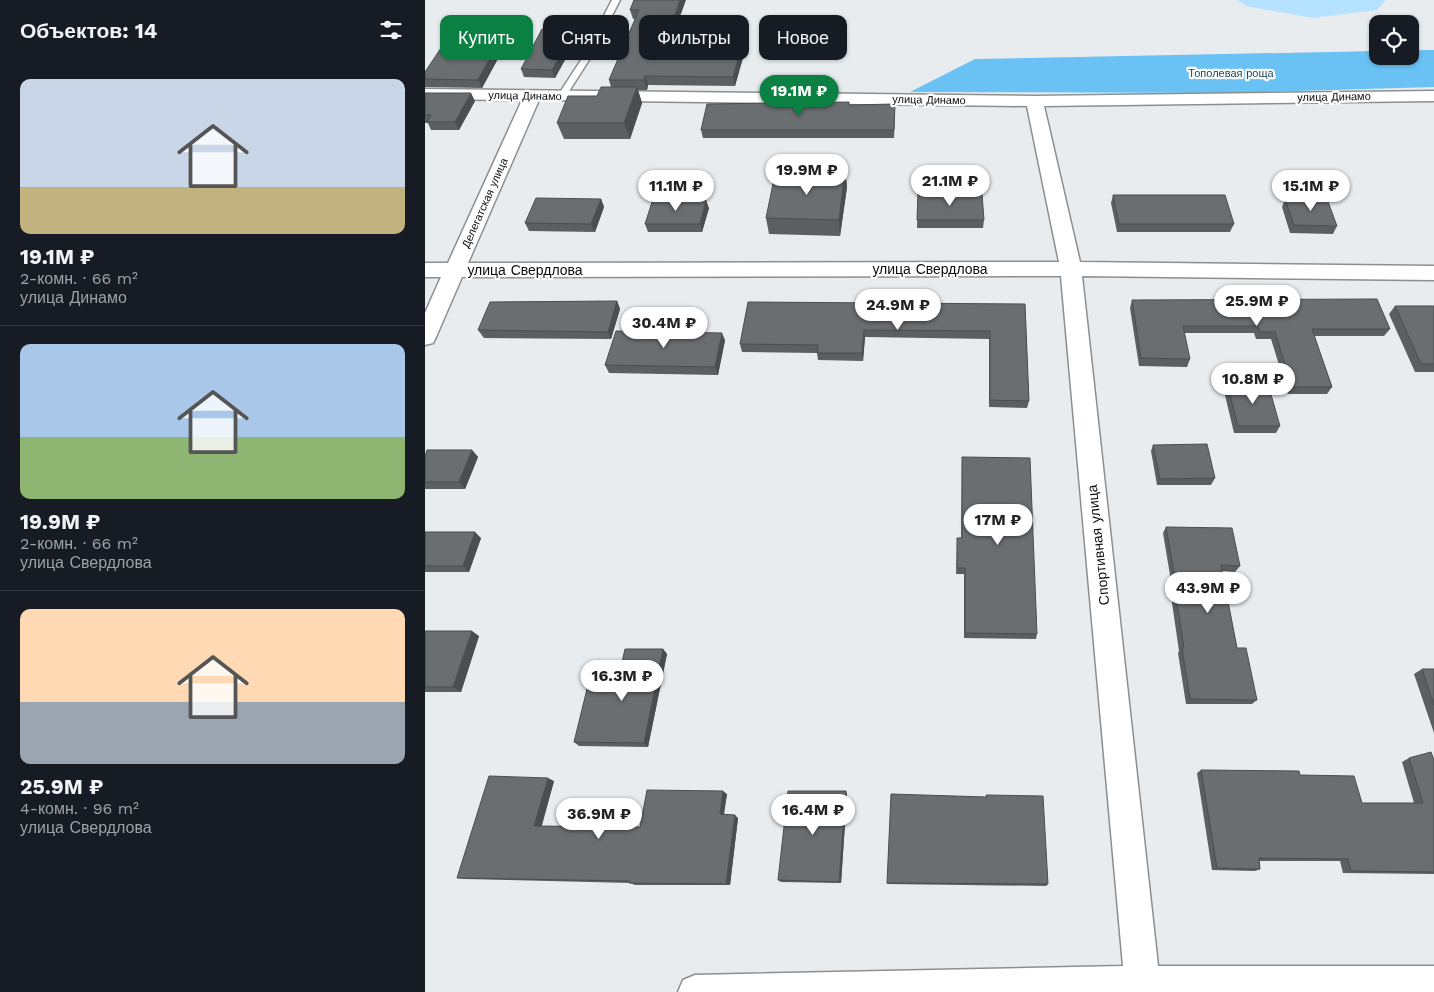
<!DOCTYPE html>
<html lang="ru">
<head>
<meta charset="utf-8">
<style>
  body { margin:0; font-family:"Work Sans",sans-serif; background:#20242c; color:#f1f3f6; height:100vh; display:flex; flex-direction:column; font-size:19px; white-space:nowrap }
  * { box-sizing:border-box; margin:0 }
  p { font-size:16px; color:#9ea1a6 }
  .icon { flex:none; width:28px; height:28px; fill:none; stroke:currentColor; stroke-width:2; stroke-linecap:round; stroke-linejoin:round }
  .map { position:relative; flex:1; overflow:hidden }
  .details { display:flex; flex-direction:column; background:#171b24; width:425px }
  .details>* { flex:none }
  .hud { position:absolute; left:15px; top:15px; width:475px; height:45px; display:flex; gap:10px }
  .buttons { position:absolute; left:944px; top:15px; display:grid; gap:10px }
  .buttons a { display:grid; place-items:center; width:50px; height:50px; border-radius:10px; background:#171b24; box-shadow:0 1px 4px #0004; font-size:25px }
  .price { position:absolute; translate:-50% -42px; padding:0 11px; border-radius:18px; background:#fff; color:#222; font-size:16px; line-height:32px; filter:drop-shadow(0 1px 2px #0008) }
  .price::after { content:''; position:absolute; left:50%; top:30px; width:15px; height:11px; margin-left:-8px; background:inherit; clip-path:polygon(0 0,100% 0,50% 100%) }
  .price.selected { background:#0b8043; color:#fff }
  ul { padding:0; list-style:none }
  li { display:grid; align-content:center; gap:10px; height:265px; padding:0 20px }
  li+li { border-top:1px solid #363941 }
  li span { display:grid; place-items:center; height:155px; border-radius:10px; color:#555 }
  li>.icon { margin-inline-start:auto }
  span .icon { width:90px; height:90px; fill:#fffc; stroke-width:1 }
  li b { font-size:21px }
  h2 { display:flex; justify-content:space-between; align-items:center; height:60px; padding:0 20px; font-size:21px }
  .tag { padding:0 18px; border-radius:10px; background:#171b24; box-shadow:0 1px 4px #0004; font-size:18px; line-height:45px }
  .tag.selected { background:#0b8043; color:#fff }
  main { display:flex; flex:1; min-height:0 }
  .map>svg:first-child { display:block }
</style>
</head>
<body>
<main>
<section class="details">
<h2>Объектов: 14<svg class="icon" aria-label="filters" viewBox="0 0 24 24"><path d="M4 7h16M4 17h16"/><circle cx="9" cy="7" r="2"/><circle cx="15" cy="17" r="2"/></svg></h2>
<ul>
<li><span style="background:linear-gradient(#c9d6e8 70%,#c2b280 0)"><svg class="icon" aria-label="home" viewBox="0 0 24 24"><path d="M3 11l9-7 9 7M6 9v11h12V9"/></svg></span><div><b>19.1M ₽</b><p>2-комн. · 66 m²</p><p>улица Динамо</p></div></li>
<li><span style="background:linear-gradient(#a9c7e8 60%,#8fb573 0)"><svg class="icon" aria-label="home" viewBox="0 0 24 24"><path d="M3 11l9-7 9 7M6 9v11h12V9"/></svg></span><div><b>19.9M ₽</b><p>2-комн. · 66 m²</p><p>улица Свердлова</p></div></li>
<li><span style="background:linear-gradient(#ffd9b3 60%,#9aa5b1 0)"><svg class="icon" aria-label="home" viewBox="0 0 24 24"><path d="M3 11l9-7 9 7M6 9v11h12V9"/></svg></span><div><b>25.9M ₽</b><p>4-комн. · 96 m²</p><p>улица Свердлова</p></div></li>
</ul>
</section>
<div class="map">
<svg width="1009" height="992" viewBox="0 0 1009 992">
  <rect width="100%" height="100%" fill="#e8ecef"/>
  <path fill="#b5e2fe" d="M812,0H961L952,10L888,18L821,6Z"/>
  <path fill="#69c2f3" d="M985,50H1009V87L806,93L485,92L550,59L952,51V56H985Z"/>
  <g fill="none" stroke-linecap="round" stroke-linejoin="round">
    <defs>
      <path id="lane" d="M187,0H195L164,60L139,99H133L132,97L156,60Z"/>
      <path id="street" d="M0,89L609,96L1009,91V101L619,106L655,262L1009,266V280L657,276L733,966H1009V992H253L258,980L270,975L698,966L636,276L37,277L11,337L8,343L0,345V313L16,277H0V263H23L97,100L0,99ZM114,100L602,106L634,262L43,263Z"/>
    </defs>
    <use href="#lane" stroke="#8b8f91" stroke-width="3"/>
    <use href="#street" stroke="#8b8f91" stroke-width="3"/>
    <use href="#lane" fill="#fff" fill-rule="evenodd"/>
    <use href="#street" fill="#fff" fill-rule="evenodd"/>
  </g>
  <path fill="#5c5f61" d="M209,0L248,37L321,47L310,86L223,85L222,90H213L217,103L205,139H139L132,123L186,87L184,80L210,19H208L205,10Z
    M152,38L130,78L99,77L96,69Z
    M71,47L75,55L57,88L0,87V72Z
    M0,93L50,101L34,130H6L3,123H0Z
    M424,105L470,113L469,138H278L276,130Z
    M420,171L422,187L415,236L344,234L341,218L389,174Z
    M493,194L559,220L558,228H492Z
    M688,195L809,224L805,232H692L686,203Z
    M176,199L179,207L170,232L104,231L100,223Z
    M860,199L912,226L908,234L865,233L857,207Z
    M284,208L277,232H223L220,224Z
    M707,300L965,329L959,336H889L907,387L902,394H863L846,339H831L829,333H759L765,359L762,367L714,366L705,308Z
    M192,301L195,309L186,339L59,338L53,330Z
    M600,304L604,401L602,408L564,407V339L440,337L438,361L393,360L392,353L317,352L315,344Z
    M970,306H1009V372H990L964,314Z
    M300,340L293,375L184,373L180,365Z
    M802,383L855,426L851,433H809L799,391Z
    M728,445L790,478L786,485H732L726,451Z
    M47,450L53,457L40,489H0V456Z
    M537,457L612,634L611,639L539,638V574H531L532,544L536,538Z
    M741,527L815,566L810,572L797,571L812,648L832,700L827,704H761L753,653L754,651L746,596L748,593L738,533Z
    M0,532L56,538L44,572H0Z
    M0,631L54,636L36,692H0Z
    M238,649L242,654L223,747L154,746L149,742L192,685Z
    M997,669H1009V733L989,674Z
    M984,758L1009,760V874L918,873L915,861H834L835,869L830,871L787,870L772,773L776,770L875,775L937,803H989L977,762Z
    M129,781L116,826L215,827L302,794L299,815L313,818L305,885H210L205,883L40,879L32,878Z
    M422,794L416,883L356,882L353,880Z
    M561,795L623,884L621,886L462,884V883L561,797Z"/>
  <path fill="#4b4d4f" d="M255,0H261L248,36L250,44L243,35Z
    M149,30L152,38L130,78L127,70Z
    M319,38L321,47L310,86L308,77Z
    M71,47L75,55L57,88L53,80Z
    M220,76L223,85L222,90L219,80Z
    M212,87L217,103L205,139L199,123Z
    M46,93L50,101L34,130L30,122Z
    M420,171L422,187L415,236L414,220Z
    M176,199L179,207L170,232L166,224Z
    M281,200L284,208L277,232L275,224Z
    M192,301L195,309L186,339L183,332Z
    M439,330L440,337L438,361L437,353Z
    M297,333L300,340L293,375L290,367Z
    M47,450L53,457L40,489L34,482Z
    M50,532L56,538L44,572L38,566Z
    M47,631L54,636L36,692L28,687Z
    M238,649L242,654L223,747L219,743Z
    M123,778L129,781L116,829L109,826Z
    M298,791L302,794L298,817L295,814Z
    M421,791L422,794L416,883L414,882Z
    M310,815L313,818L305,885L301,884Z"/>
  <path fill="#6b6e71" stroke="#4b4d4f" d="M209,0H255L243,35H247V37L319,38L308,77L220,76L219,80H184L214,10H205Z
    M117,29L149,30L127,70L96,69Z
    M18,45L71,47L53,80L0,79V72Z
    M176,87H212L199,123H132L143,96H172Z
    M0,93H46L30,122H2L6,115H0Z
    M424,102V105L470,104L469,130H276L282,104Z
    M390,170L420,171L414,220L341,218L350,174H389Z
    M493,194H557L559,220H492Z
    M688,195H800L809,224H694Z
    M111,198L176,199L166,224L100,223Z
    M228,199L281,200L275,224H220Z
    M860,199H902L912,226L869,225Z
    M952,299L965,329H887L907,387H867L850,332H835L833,326H758L765,359L716,358L707,300Z
    M192,301L183,332L53,330L65,302Z
    M323,302L600,304L604,401L565,400V331L439,330L437,353H392L393,345L315,344Z
    M970,306H1009V364H996Z
    M191,331L297,333L290,367L180,365Z
    M802,383L843,384L855,426H813Z
    M782,444L790,478L735,479L728,445Z
    M2,450H47L34,482H0V456Z
    M537,457L605,458L612,634L540,633V568H532V538H537Z
    M741,527L807,528L815,566L796,565L812,648H821L832,700L765,699L757,648H759L750,590H752Z
    M0,532H50L38,566H0Z
    M0,631H47L28,687H0Z
    M200,649H238L219,743L149,742L163,685H192Z
    M997,669H1009V705Z
    M1006,752L1009,760V872L926,871L923,859L834,858L835,869L792,868L776,770L874,771L875,775L929,776L937,803H998L984,758Z
    M64,776L123,778L109,826L215,827L222,790L298,791L295,814L310,815L301,884L204,883L205,881L32,878Z
    M363,791H421L414,882L353,880Z
    M466,794L562,797L561,795L618,796L623,884L462,883Z"/>
  <g text-anchor="middle" dominant-baseline="central" stroke-width="4.5" stroke-linejoin="round" paint-order="stroke">
    <g font-size="11" fill="#1e4559" stroke="#fff">
      <text x="806" y="73">Тополевая роща</text>
    </g>
    <g font-size="11" fill="#0b0c0d" stroke="#fff">
      <text transform="translate(100 96) rotate(1)">улица Динамо</text>
      <text transform="translate(909 97) rotate(-1)">улица Динамо</text>
      <text transform="translate(504 100) rotate(1)">улица Динамо</text>
      <text transform="translate(60 203) rotate(-66)">Делегатская улица</text>
    </g>
    <g font-size="14" fill="#0b0c0d" stroke="#fff">
      <text x="505" y="269">улица Свердлова</text>
      <text x="100" y="270">улица Свердлова</text>
      <text transform="translate(673 545) rotate(-96)">Спортивная улица</text>
    </g>
  </g>
</svg>
<div class="buttons">
<a><svg class="icon" aria-label="locate" viewBox="0 0 24 24"><circle cx="12" cy="12" r="6"/><path d="M12 2v4M12 18v4M2 12h4M18 12h4"/></svg></a>
</div>
<b class="price selected" style="left:374px;top:117px">19.1M ₽</b>
<b class="price" style="left:382px;top:196px">19.9M ₽</b>
<b class="price" style="left:525px;top:207px">21.1M ₽</b>
<b class="price" style="left:251px;top:212px">11.1M ₽</b>
<b class="price" style="left:886px;top:212px">15.1M ₽</b>
<b class="price" style="left:832px;top:327px">25.9M ₽</b>
<b class="price" style="left:473px;top:331px">24.9M ₽</b>
<b class="price" style="left:239px;top:349px">30.4M ₽</b>
<b class="price" style="left:828px;top:405px">10.8M ₽</b>
<b class="price" style="left:573px;top:546px">17M ₽</b>
<b class="price" style="left:783px;top:614px">43.9M ₽</b>
<b class="price" style="left:197px;top:702px">16.3M ₽</b>
<b class="price" style="left:388px;top:836px">16.4M ₽</b>
<b class="price" style="left:174px;top:840px">36.9M ₽</b>
<div class="hud">
<a class="tag selected">Купить</a>
<a class="tag">Снять</a>
<a class="tag">Фильтры</a>
<a class="tag">Новое</a>
</div>
</div>
</main>
</body>
</html>
